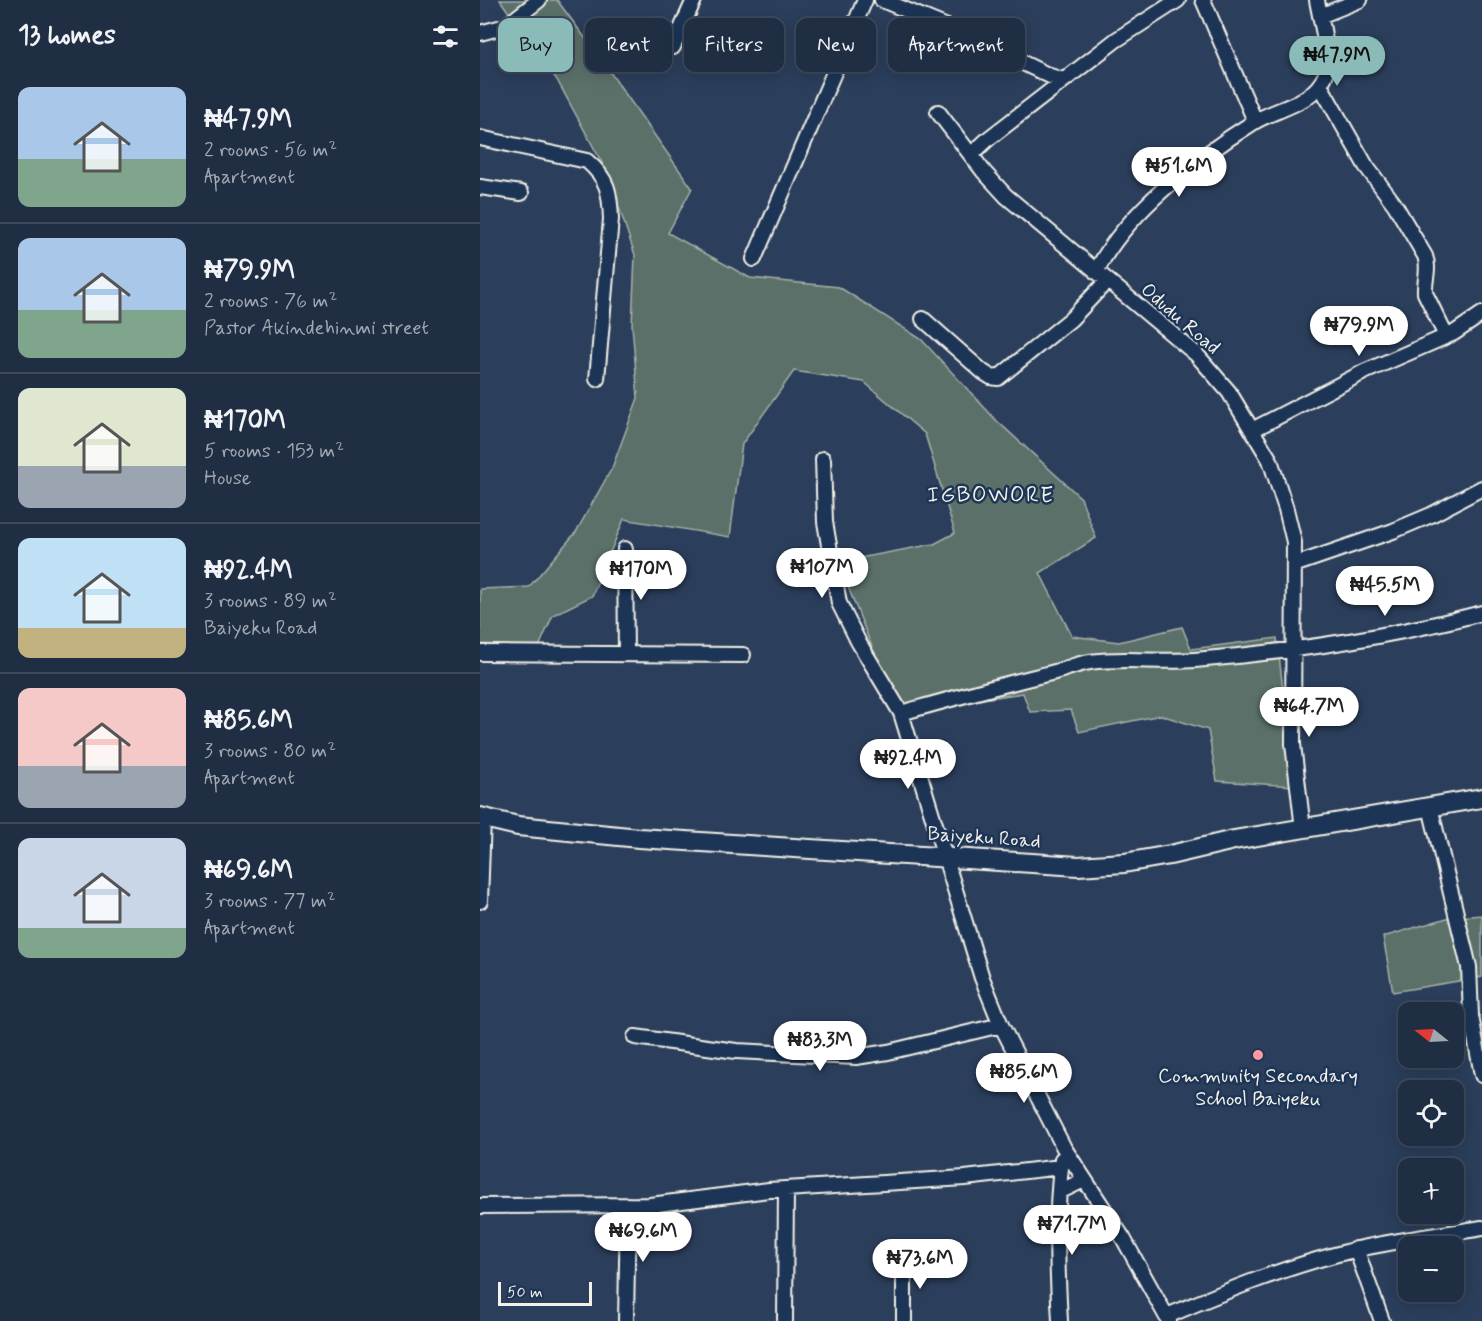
<!DOCTYPE html>
<html lang="en">
<head>
<meta charset="utf-8">
<style>
  body { margin:0; font-family:Mynerve,sans-serif; background:#28364b; color:#f1f3f6; height:100vh; display:flex; flex-direction:column; font-size:22px; white-space:nowrap }
  * { box-sizing:border-box; margin:0 }
  p { font-size:20px; color:#a2a8b2 }
  .icon { flex:none; width:33px; height:33px; fill:none; stroke:currentColor; stroke-width:2; stroke-linecap:round; stroke-linejoin:round }
  .map { position:relative; flex:1; overflow:hidden }
  .panel { display:flex; flex-direction:column; background:#202e44; width:480px }
  .panel>* { flex:none }
  .banner { position:absolute; left:18px; top:18px; width:570px; height:54px; display:flex; gap:12px }
  .needle { width:39px; rotate:288deg }
  .controls { position:absolute; left:918px; top:1002px; display:grid; gap:12px }
  .controls a { display:grid; place-items:center; width:66px; height:66px; border-radius:12px; background:#202e44; box-shadow:0 3px 15px #0003,0 0 0 2px #3d4a5d; font-size:30px }
  .scale { position:absolute; left:18px; bottom:15px; width:94px; box-sizing:border-box; padding-left:6px; border:3px solid #f4f1e8; border-top:0; font-size:16px; line-height:21px; white-space:nowrap; color:#f4f1e8; -webkit-text-stroke:4px #1d3557; paint-order:stroke }
  .price { position:absolute; translate:-50% -51px; padding:0 14px; border-radius:21px; background:#fff; color:#222; font-size:20px; line-height:39px; filter:drop-shadow(0 2px 3px #0008) }
  .price::after { content:''; position:absolute; left:50%; top:36px; width:18px; height:14px; margin-left:-9px; background:inherit; clip-path:polygon(0 0,100% 0,50% 100%) }
  .price.selected { background:#8bbbb9; color:#111 }
  ul { padding:0; list-style:none }
  li { display:flex; align-items:center; gap:18px; height:150px; padding:0 18px }
  li+li { border-top:2px solid #3d4a5d }
  li span { display:grid; place-items:center; flex:none; width:168px; height:120px; border-radius:12px; color:#555 }
  li>.icon { margin-inline-start:auto }
  span .icon { width:72px; height:72px; fill:#fffc; stroke-width:1 }
  li b { font-size:26px }
  h2 { display:flex; justify-content:space-between; align-items:center; height:72px; padding:0 18px; font-size:26px }
  .tag { padding:0 21px; border-radius:12px; background:#202e44; box-shadow:0 3px 15px #0003,0 0 0 2px #3d4a5d; font-size:21px; line-height:54px }
  .tag.selected { background:#8bbbb9; color:#111 }
  main { display:flex; flex:1; min-height:0 }
  .map>svg:first-child { display:block }
</style>
</head>
<body>
<main>
<section class="panel">
<h2>13 homes<svg class="icon" aria-label="filters" viewBox="0 0 24 24"><path d="M4 7h16M4 17h16"/><circle cx="9" cy="7" r="2"/><circle cx="15" cy="17" r="2"/></svg></h2>
<ul>
<li><span style="background:linear-gradient(#a9c7e8 60%,#7fa58c 0)"><svg class="icon" aria-label="home" viewBox="0 0 24 24"><path d="M3 11l9-7 9 7M6 9v11h12V9"/></svg></span><div><b>₦47.9M</b><p>2 rooms · 56 m²</p><p>Apartment</p></div></li>
<li><span style="background:linear-gradient(#a9c7e8 60%,#7fa58c 0)"><svg class="icon" aria-label="home" viewBox="0 0 24 24"><path d="M3 11l9-7 9 7M6 9v11h12V9"/></svg></span><div><b>₦79.9M</b><p>2 rooms · 76 m²</p><p>Pastor Akindehinmi street</p></div></li>
<li><span style="background:linear-gradient(#dfe7d0 65%,#9aa5b1 0)"><svg class="icon" aria-label="home" viewBox="0 0 24 24"><path d="M3 11l9-7 9 7M6 9v11h12V9"/></svg></span><div><b>₦170M</b><p>5 rooms · 153 m²</p><p>House</p></div></li>
<li><span style="background:linear-gradient(#bfe0f5 75%,#c2b280 0)"><svg class="icon" aria-label="home" viewBox="0 0 24 24"><path d="M3 11l9-7 9 7M6 9v11h12V9"/></svg></span><div><b>₦92.4M</b><p>3 rooms · 89 m²</p><p>Baiyeku Road</p></div></li>
<li><span style="background:linear-gradient(#f6c9c9 65%,#9aa5b1 0)"><svg class="icon" aria-label="home" viewBox="0 0 24 24"><path d="M3 11l9-7 9 7M6 9v11h12V9"/></svg></span><div><b>₦85.6M</b><p>3 rooms · 80 m²</p><p>Apartment</p></div></li>
<li><span style="background:linear-gradient(#c9d6e8 75%,#7fa58c 0)"><svg class="icon" aria-label="home" viewBox="0 0 24 24"><path d="M3 11l9-7 9 7M6 9v11h12V9"/></svg></span><div><b>₦69.6M</b><p>3 rooms · 77 m²</p><p>Apartment</p></div></li>
</ul>
</section>
<div class="map">
<svg width="1002" height="1321" viewBox="0 0 1002 1321">
  <rect width="100%" height="100%" fill="#2b3e5b"/>
  <filter id="ink" filterUnits="userSpaceOnUse"><feTurbulence type="fractalNoise" baseFrequency=".0167" numOctaves="2"/><feDisplacementMap in="SourceGraphic" scale="12" xChannelSelector="R" yChannelSelector="G"/><feConvolveMatrix kernelMatrix="1 2 1 2 8 2 1 2 1" color-interpolation-filters="sRGB"/></filter>
  <g filter="url(#ink)">
    <path fill="#5b706b" stroke="#a8b0aa" stroke-width="1.5" d="M20,0H77L120,58L212,188L188,233L270,278L359,287L441,339L516,420L601,498L616,538L560,573L592,636L639,642L702,627L711,649L797,638L814,786L737,781L728,730L681,715L599,732L591,710L550,712L543,693L418,712L358,562L454,544L475,533L445,434L384,382L314,371L262,444L250,537L144,519L112,596L73,615L59,647L0,644V589L49,587L96,532L132,468L158,398L152,325L155,255L127,172L77,80Z
      M1002,915V977L913,992L903,937L967,918Z"/>
    <g fill="none" stroke-linecap="round" stroke-linejoin="round">
      <defs>
        <path id="street" d="M402,0L472,29L570,76L583,80
          M723,0L775,121
          M840,16L880,0
          M0,33L26,26L59,0
          M193,47L214,0
          M840,85L886,166L915,205L945,256C950,269 944,280 945,293L966,336
          M458,112L504,172L526,196L716,354L749,392L790,460L806,509L814,542L813,744L823,829
          M0,138L107,161C128,179 130,192 131,219L117,379
          M491,155L508,139L636,40L698,0
          M0,187L41,193
          M274,259L385,0
          M616,272C645,213 718,157 774,122C797,108 833,104 845,76C852,59 840,19 837,0
          M443,319L503,372L511,377L518,378L591,319L627,281
          M772,430L884,372L974,333L1002,314
          M343,459L345,522L359,603L379,643L421,713L502,978L521,1025L584,1148L643,1238L689,1321
          M145,549L146,654
          M814,565L913,531L951,515L1002,488
          M0,653L263,655
          M421,713C471,699 520,685 571,673C584,670 596,664 610,662C645,657 680,663 715,660C811,652 909,637 1002,613
          M950,807L989,967L991,1016L1002,1075
          M0,901L3,818
          M155,1037L256,1051L376,1057L408,1052L521,1025
          M579,1192L604,1180
          M0,1206L170,1205L289,1190L485,1178L581,1167
          M876,1249L902,1321
          M424,1261V1321
          M687,1316C748,1290 810,1265 874,1250C916,1240 960,1235 1002,1228
          M146,1321L148,1205
          M305,1321L306,1189
          M580,1321C577,1267 575,1213 582,1159"/>
        <path id="secondary" d="M0,817L38,826L159,838L598,866L644,863L690,855L754,840L1002,798"/>
      </defs>
      <use href="#street" stroke="#f4f1e8" stroke-width="18"/>
      <use href="#secondary" stroke="#f4f1e8" stroke-width="22"/>
      <use href="#street" stroke="#1d3557" stroke-width="14"/>
      <use href="#secondary" stroke="#1d3557" stroke-width="18"/>
    </g>
  </g>
  <circle fill="#ff9aa2" stroke="#1d3557" stroke-width="2" cx="778" cy="1055" r="6"/>
  <g text-anchor="middle" dominant-baseline="central" stroke-width="5" stroke-linejoin="round" paint-order="stroke">
    <g font-size="20" fill="#f4f1e8" stroke="#1d3557">
      <text transform="translate(700 319) rotate(41)">Odudu Road</text>
      <text transform="translate(504 838) rotate(4)">Baiyeku Road</text>
    </g>
    <g font-size="20" fill="#f4f1e8" stroke="#1d3557">
      <text x="778" y="1076">Community Secondary<tspan x="778" dy="23">School Baiyeku</tspan></text>
    </g>
    <g font-size="22" letter-spacing="1.5" fill="#f4f1e8" stroke="#1d3557">
      <text x="511" y="496">IGBOWORE</text>
    </g>
  </g>
</svg>
<div class="controls">
<a><svg class="needle" viewBox="-14 -14 28 28"><path d="M0-13l5 13h-10z" fill="#e53935"/><path d="M0 13l5-13h-10z" fill="#a2a8b2"/></svg></a>
<a><svg class="icon" aria-label="locate" viewBox="0 0 24 24"><circle cx="12" cy="12" r="6"/><path d="M12 2v4M12 18v4M2 12h4M18 12h4"/></svg></a>
<a>+</a>
<a>−</a>
</div>
<div class="scale">50 m</div>
<b class="price selected" style="left:857px;top:87px">₦47.9M</b>
<b class="price" style="left:699px;top:198px">₦51.6M</b>
<b class="price" style="left:879px;top:357px">₦79.9M</b>
<b class="price" style="left:342px;top:599px">₦107M</b>
<b class="price" style="left:161px;top:601px">₦170M</b>
<b class="price" style="left:905px;top:617px">₦45.5M</b>
<b class="price" style="left:829px;top:738px">₦64.7M</b>
<b class="price" style="left:428px;top:790px">₦92.4M</b>
<b class="price" style="left:340px;top:1072px">₦83.3M</b>
<b class="price" style="left:544px;top:1104px">₦85.6M</b>
<b class="price" style="left:592px;top:1256px">₦71.7M</b>
<b class="price" style="left:163px;top:1263px">₦69.6M</b>
<b class="price" style="left:440px;top:1290px">₦73.6M</b>
<div class="banner">
<a class="tag selected">Buy</a>
<a class="tag">Rent</a>
<a class="tag">Filters</a>
<a class="tag">New</a>
<a class="tag">Apartment</a>
</div>
</div>
</main>
</body>
</html>
